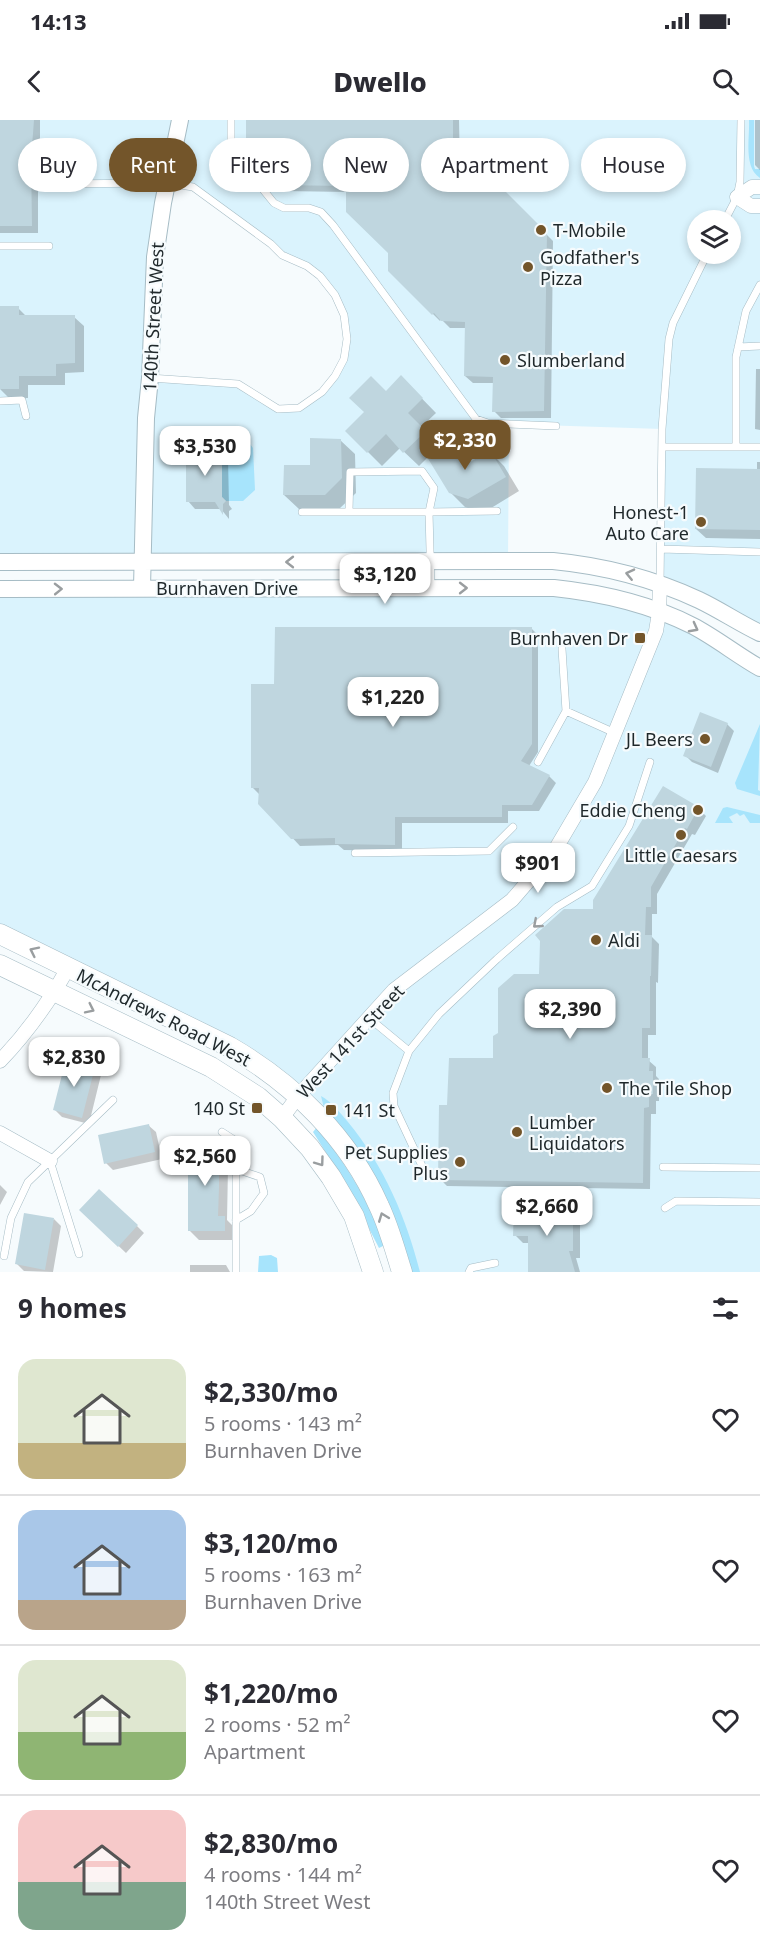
<!DOCTYPE html>
<html lang="en">
<head>
<meta charset="utf-8">
<style>
  body { margin:0; font-family:"Noto Sans",sans-serif; background:#f7f7f7; color:#2b2b33; height:100vh; display:flex; flex-direction:column; font-size:22px; white-space:nowrap }
  * { box-sizing:border-box; margin:0 }
  p { font-size:20px; color:#7c7c81 }
  .icon { flex:none; width:33px; height:33px; fill:none; stroke:currentColor; stroke-width:2; stroke-linecap:round; stroke-linejoin:round }
  .map { position:relative; height:1152px; overflow:hidden }
  .drawer { display:flex; flex-direction:column; background:#fff; flex:1 }
  .drawer>* { flex:none }
  .top-card { position:absolute; left:18px; top:18px; width:724px; height:54px; display:flex; gap:12px }
  .fabs { position:absolute; left:687px; top:90px; display:grid; gap:12px }
  .fabs a { display:grid; place-items:center; width:54px; height:54px; border-radius:50%; background:#fff; box-shadow:0 3px 9px #0003; font-size:30px }
  .price { position:absolute; translate:-50% -51px; padding:0 14px; border-radius:12px; background:#fff; color:#222; font-size:20px; line-height:39px; filter:drop-shadow(0 2px 3px #0008) }
  .price::after { content:''; position:absolute; left:50%; top:36px; width:18px; height:14px; margin-left:-9px; background:inherit; clip-path:polygon(0 0,100% 0,50% 100%) }
  .price.on { background:#73552a; color:#fff }
  ul { padding:0; list-style:none }
  li { display:flex; align-items:center; gap:18px; height:150px; padding:0 18px }
  li+li { border-top:2px solid #e1e1e2 }
  li span { display:grid; place-items:center; flex:none; width:168px; height:120px; border-radius:18px; color:#555 }
  li>.icon { margin-inline-start:auto }
  span .icon { width:72px; height:72px; fill:#fffc; stroke-width:1 }
  li b { font-size:26px }
  h2 { display:flex; justify-content:space-between; align-items:center; height:72px; padding:0 18px; font-size:26px }
  .pill { padding:0 21px; border-radius:27px; background:#fff; box-shadow:0 3px 9px #0003; font-size:21px; line-height:54px }
  .pill.on { background:#73552a; color:#fff }
  .status { display:flex; justify-content:space-between; align-items:center; height:42px; padding:0 30px; background:#fff; direction:ltr }
  .status svg { height:16px; fill:currentColor }
  header { display:flex; justify-content:space-between; align-items:center; height:78px; padding:0 18px; background:#fff; font-size:27px; font-weight:800 }
  .map>svg:first-child { display:block }
</style>
</head>
<body>
<div class="status"><b>14:13</b><svg viewBox="0 0 49 12"><path d="M0 12V9h3v3zM5 12V6h3v6zM10 12V3h3v9zM15 12V0h3v12zM26 1h20v11H26zM47 4h2v5h-2z"/></svg></div>
<header><svg class="icon" aria-label="back" viewBox="0 0 24 24"><path d="M15 5l-7 7 7 7"/></svg>Dwello<svg class="icon" aria-label="search" viewBox="0 0 24 24"><circle cx="10" cy="10" r="6"/><path d="M15 15l6 6"/></svg></header>
<div class="map">
<svg width="760" height="1152" viewBox="0 0 760 1152">
  <rect width="100%" height="100%" fill="#f6fbfd"/>
  <path fill="#daf3fd" fill-rule="evenodd" d="M0,0H760V513L660,464L662,309L509,304L508,441L0,442ZM167,64L193,67L282,135L320,156L344,196V239L322,272L288,290L268,284L238,264L151,258ZM698,100H730V134H698Z
    M524,468L637,483L760,548V1152H402L299,975L0,814V469Z"/>
  <path fill="#a7e4fc" d="M749,0H754V46L755,49H760V58C743,47 750,18 749,0Z
    M237,307L253,328L255,370L243,381H226L222,377L221,330H182L183,308Z
    M760,604L758,670L760,671V676L737,669L735,663Z
    M727,687L760,695V703H750L744,694L740,696L737,693L729,697L733,703H715L723,688Z
    M321,976C331,981 340,993 348,1002C384,1046 406,1097 420,1152H411L398,1108L355,1025L324,988Z
    M317,1007C348,1048 367,1077 385,1125L379,1128L347,1066L313,1012Z
    M271,1135L277,1138L278,1152H258L259,1136Z"/>
  <path fill="#0003" d="M0,0H40V27L38,48V113H0Z
    M248,0H459L460,49H450L449,67L502,70L553,121L551,298H501L494,291V263H473L465,256L466,208H450L441,199L440,201L389,150V133L348,72L283,71L276,64V34H254L247,27Z
    M755,0H760V50L755,45Z
    M0,187L18,188L27,197H74L84,206V252L65,253V265H28V278H9L0,269Z
    M756,249H760V310L755,309Z
    M401,257L436,293L420,308L439,326L429,336L455,323L472,343L490,332L504,346L519,371L483,393L465,387L450,372L428,337L419,346L400,328L382,346L347,311Z
    M340,320L355,334L356,373L339,389H299L284,375Z
    M221,331L228,338L229,385L232,389L229,391V399L221,389H195L188,381Z
    M757,342H760V419L706,418L696,409L757,351Z
    M531,508L538,515V632L529,646L549,656L556,663L539,691H508V703H402V731L344,730L338,725L300,726L260,683V675L252,667L276,566Z
    M727,604L734,611L718,653L692,642L685,635Z
    M663,668L699,689L706,696L695,715L692,714L657,774V794H652V817L659,824L658,863L656,862V915H648V940L656,947V956L659,959V981H656V994H651L650,1069L447,1066L440,1059L449,986L494,940L499,914L540,856L595,791Z
    M94,948L101,955L89,1004L62,997L55,990Z
    M148,1005L156,1012L162,1039L113,1050L106,1043Z
    M190,1026H225L235,1035V1048H228L227,1100L234,1107V1120H199L189,1110Z
    M0,1065L7,1072L0,1085Z
    M572,1088L580,1095V1138H576L580,1152H529V1123H523L515,1115Z
    M88,1097L137,1106L144,1113L126,1133Z
    M54,1099L61,1106L53,1152L24,1151L17,1144Z
    M190,1145H226L230,1152H190Z"/>
  <path fill="#bfd6df" d="M0,0H34L31,40L32,106H0Z
    M246,0H453V42H443V65L502,68L547,113L544,291L492,292L493,257L464,256L465,202L441,201L434,193L432,195L388,151V133L346,92V66L275,65V27H246Z
    M0,186H19V195H75V243L56,244V256H19V269H0Z
    M401,255L423,278L408,293L426,311L403,333L386,314L367,333L345,311L364,292L349,278L371,256L386,271Z
    M310,318L341,319L342,358L325,375H283L284,345H310Z
    M455,321L467,344L490,330L506,357L468,379L449,373L427,337Z
    M186,330H222V377L226,381L223,384V395L215,382H186Z
    M696,348L760,349V410L695,409Z
    M275,507H532V624L521,641L550,655L532,685H502V697H395V725L335,724V718L291,719L258,684L259,668H251V564H274Z
    M700,592L728,603L711,647L683,636Z
    M663,666L699,687L687,709L685,708L651,767V787H646L645,815H652L651,856H650V908H642V938H650L649,951H653V974H649V987L644,988L643,1063L438,1060L439,985H447L449,938H493V916L498,913V868L514,854H539L540,821L535,815L564,789H593V780Z
    M66,939L95,947L82,998L53,990Z
    M149,1004L155,1032L104,1044L98,1015Z
    M188,1024H226V1039H219V1068L218,1096H225V1111H188Z
    M99,1069L138,1105L118,1127L79,1090Z
    M514,1086H573V1131H569L575,1152H528V1116H513Z
    M24,1093L54,1098L45,1150L15,1144Z"/>
  <g fill="none" stroke-linecap="round" stroke-linejoin="round">
    <defs>
      <path id="service" d="M231,0V24L234,34L274,83L284,88H309L321,92L333,105L476,299L488,303L556,306
        M48,64L167,63L193,67L271,124L282,135L307,146L320,156L335,175L344,195L347,219L344,239L335,256L322,272L299,288L278,289L238,264L150,258
        M725,100L737,77L740,62L741,0
        M0,126H49
        M738,227L760,226
        M0,281L22,280L26,296
        M662,327H760
        M736,327V237L746,191L760,165
        M349,391L350,352L422,351L434,368L429,392L497,391
        M302,392H429L431,468
        M661,429L760,432
        M660,464L662,309L669,219L673,203L707,134
        M562,529L566,591L615,613
        M538,642L566,591
        M355,733L489,731L513,707
        M369,898L409,931L393,973L394,986L423,1048
        M409,931L439,894L497,839L557,787L592,766L629,706L650,642
        M222,1012L236,1021V1152
        M50,1041L79,1134
        M663,1047L760,1048
        M236,1049L260,1057L264,1073L251,1091L236,1100
        M665,1088L676,1081L760,1082
        M4,1136L11,1098L28,1062L113,980
        M469,1152L471,1148L495,1143"/>
      <path id="minor" d="M760,67H752L737,77L751,86H760
        M0,941C27,913 49,882 68,848
        M282,998L299,975L394,870L512,780L555,730L595,662L656,511L659,493L660,464
        M0,1013L50,1041"/>
      <path id="tertiary" d="M0,442L553,441C605,446 652,458 699,480C720,490 739,503 760,513
        M142,468L146,298L150,258L155,137L163,83L180,0
        M0,469L554,468C602,473 650,484 693,506C716,518 737,535 760,548"/>
      <path id="secondary" d="M0,814L230,927C294,964 349,1018 379,1086C389,1107 395,1130 402,1152
        M0,845L211,947L258,977L282,998L310,1028L331,1057L354,1096L373,1152"/>
    </defs>
    <use href="#service" stroke="#a6bcc5" stroke-width="8"/>
    <use href="#minor" stroke="#a6bcc5" stroke-width="15"/>
    <use href="#tertiary" stroke="#a6bcc5" stroke-width="18"/>
    <use href="#secondary" stroke="#a6bcc5" stroke-width="21"/>
    <use href="#service" stroke="#fff" stroke-width="7"/>
    <use href="#minor" stroke="#fff" stroke-width="14"/>
    <use href="#tertiary" stroke="#fff" stroke-width="16"/>
    <use href="#secondary" stroke="#fff" stroke-width="20"/>
  </g>
  <defs><path id="oneway-chevron" d="M-2-3.5L2.5 0L-2 3.5" fill="none" stroke-width="1.6" stroke-linecap="round" stroke-linejoin="round" transform="scale(1.5)"/></defs>
  <g stroke="#9a9ea0">
    <use href="#oneway-chevron" transform="translate(290 442) rotate(180)"/>
    <use href="#oneway-chevron" transform="translate(630 454) rotate(-167)"/>
    <use href="#oneway-chevron" transform="translate(463 468)"/>
    <use href="#oneway-chevron" transform="translate(58 469) rotate(-1)"/>
    <use href="#oneway-chevron" transform="translate(694 508) rotate(28)"/>
    <use href="#oneway-chevron" transform="translate(537 804) rotate(139)"/>
    <use href="#oneway-chevron" transform="translate(34 831) rotate(-154)"/>
    <use href="#oneway-chevron" transform="translate(90 889) rotate(26)"/>
    <use href="#oneway-chevron" transform="translate(320 1042) rotate(54)"/>
    <use href="#oneway-chevron" transform="translate(383 1097) rotate(-111)"/>
  </g>
  <g fill="#73552a" stroke="#f6fbfd" stroke-width="2">
    <circle cx="541" cy="110" r="6"/>
    <circle cx="528" cy="147" r="6"/>
    <circle cx="505" cy="240" r="6"/>
    <circle cx="701" cy="402" r="6"/>
    <rect x="634" y="512" width="12" height="12" rx="3"/>
    <circle cx="705" cy="619" r="6"/>
    <circle cx="698" cy="690" r="6"/>
    <circle cx="681" cy="715" r="6"/>
    <circle cx="596" cy="820" r="6"/>
    <circle cx="607" cy="968" r="6"/>
    <rect x="251" y="982" width="12" height="12" rx="3"/>
    <rect x="325" y="984" width="12" height="12" rx="3"/>
    <circle cx="517" cy="1012" r="6"/>
    <circle cx="460" cy="1042" r="6"/>
  </g>
  <g text-anchor="middle" dominant-baseline="central" stroke-width="4.5" stroke-linejoin="round" paint-order="stroke">
    <g font-size="18" fill="#1f282b" stroke="#f6fbfd" text-anchor="start">
      <text x="553" y="110">T-Mobile</text>
      <text x="540" y="137">Godfather's<tspan x="540" dy="21">Pizza</tspan></text>
      <text x="517" y="240">Slumberland</text>
      <text x="689" y="392" text-anchor="end">Honest-1<tspan x="689" dy="21">Auto Care</tspan></text>
      <text x="628" y="518" text-anchor="end">Burnhaven Dr</text>
      <text x="693" y="619" text-anchor="end">JL Beers</text>
      <text x="686" y="690" text-anchor="end">Eddie Cheng</text>
      <text x="681" y="735" text-anchor="middle">Little Caesars</text>
      <text x="608" y="820">Aldi</text>
      <text x="619" y="968">The Tile Shop</text>
      <text x="245" y="988" text-anchor="end">140 St</text>
      <text x="343" y="990">141 St</text>
      <text x="529" y="1002">Lumber<tspan x="529" dy="21">Liquidators</tspan></text>
      <text x="448" y="1032" text-anchor="end">Pet Supplies<tspan x="448" dy="21">Plus</tspan></text>
    </g>
    <g font-size="18" fill="#1f282b" stroke="#f6fbfd">
      <text transform="translate(153 197) rotate(-87)">140th Street West</text>
      <text x="227" y="468">Burnhaven Drive</text>
      <text transform="translate(164 897) rotate(27)">McAndrews Road West</text>
      <text transform="translate(350 921) rotate(-47)">West 141st Street</text>
    </g>
  </g>
</svg>
<div class="fabs">
<a><svg class="icon" aria-label="layers" viewBox="0 0 24 24"><path d="M12 4l9 5-9 5-9-5zM3 14l9 5 9-5"/></svg></a>
</div>
<b class="price on" style="left:465px;top:351px">$2,330</b>
<b class="price" style="left:205px;top:357px">$3,530</b>
<b class="price" style="left:385px;top:485px">$3,120</b>
<b class="price" style="left:393px;top:608px">$1,220</b>
<b class="price" style="left:538px;top:774px">$901</b>
<b class="price" style="left:570px;top:920px">$2,390</b>
<b class="price" style="left:74px;top:968px">$2,830</b>
<b class="price" style="left:205px;top:1067px">$2,560</b>
<b class="price" style="left:547px;top:1117px">$2,660</b>
<div class="top-card">
<a class="pill">Buy</a>
<a class="pill on">Rent</a>
<a class="pill">Filters</a>
<a class="pill">New</a>
<a class="pill">Apartment</a>
<a class="pill">House</a>
</div>
</div>
<section class="drawer">
<h2>9 homes<svg class="icon" aria-label="filters" viewBox="0 0 24 24"><path d="M4 7h16M4 17h16"/><circle cx="9" cy="7" r="2"/><circle cx="15" cy="17" r="2"/></svg></h2>
<ul>
<li><span style="background:linear-gradient(#dfe7d0 70%,#c2b280 0)"><svg class="icon" aria-label="home" viewBox="0 0 24 24"><path d="M3 11l9-7 9 7M6 9v11h12V9"/></svg></span><div><b>$2,330/mo</b><p>5 rooms · 143 m²</p><p>Burnhaven Drive</p></div><svg class="icon" aria-label="heart" viewBox="0 0 24 24"><path d="M12 20l-8-8c-3-5 5-10 8-4 3-6 11-1 8 4z"/></svg></li>
<li><span style="background:linear-gradient(#a9c7e8 75%,#b9a48a 0)"><svg class="icon" aria-label="home" viewBox="0 0 24 24"><path d="M3 11l9-7 9 7M6 9v11h12V9"/></svg></span><div><b>$3,120/mo</b><p>5 rooms · 163 m²</p><p>Burnhaven Drive</p></div><svg class="icon" aria-label="heart" viewBox="0 0 24 24"><path d="M12 20l-8-8c-3-5 5-10 8-4 3-6 11-1 8 4z"/></svg></li>
<li><span style="background:linear-gradient(#dfe7d0 60%,#8fb573 0)"><svg class="icon" aria-label="home" viewBox="0 0 24 24"><path d="M3 11l9-7 9 7M6 9v11h12V9"/></svg></span><div><b>$1,220/mo</b><p>2 rooms · 52 m²</p><p>Apartment</p></div><svg class="icon" aria-label="heart" viewBox="0 0 24 24"><path d="M12 20l-8-8c-3-5 5-10 8-4 3-6 11-1 8 4z"/></svg></li>
<li><span style="background:linear-gradient(#f6c9c9 60%,#7fa58c 0)"><svg class="icon" aria-label="home" viewBox="0 0 24 24"><path d="M3 11l9-7 9 7M6 9v11h12V9"/></svg></span><div><b>$2,830/mo</b><p>4 rooms · 144 m²</p><p>140th Street West</p></div><svg class="icon" aria-label="heart" viewBox="0 0 24 24"><path d="M12 20l-8-8c-3-5 5-10 8-4 3-6 11-1 8 4z"/></svg></li>
</ul>
</section>
</body>
</html>
